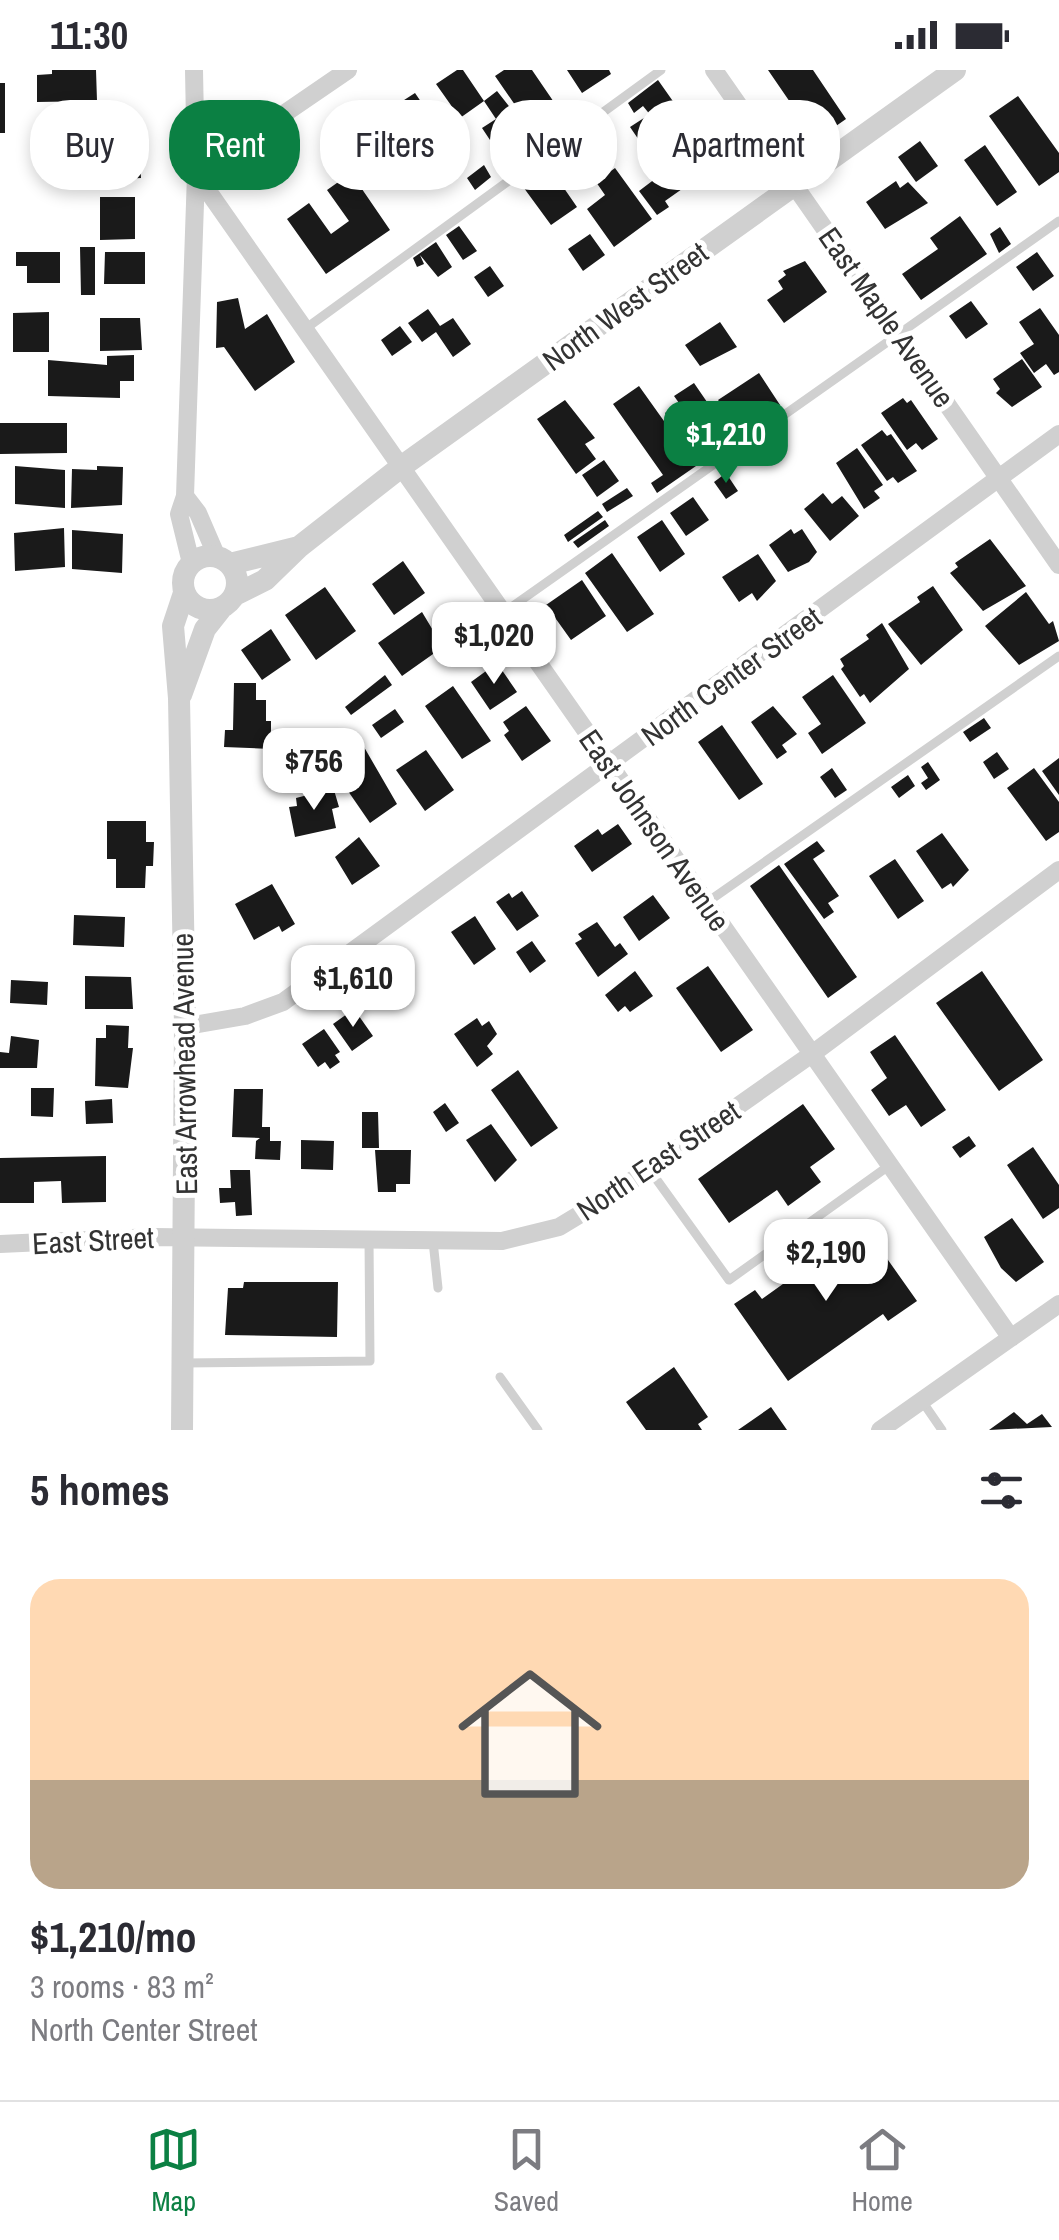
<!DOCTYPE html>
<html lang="en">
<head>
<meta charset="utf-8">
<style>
  body { margin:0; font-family:"Archivo Narrow",sans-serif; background:#f2f2f3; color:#2b2b33; height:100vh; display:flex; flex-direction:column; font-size:38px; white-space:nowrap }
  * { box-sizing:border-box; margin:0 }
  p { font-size:32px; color:#7c7c81 }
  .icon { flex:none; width:55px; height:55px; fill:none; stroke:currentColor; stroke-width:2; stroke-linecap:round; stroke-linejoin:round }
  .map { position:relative; height:1360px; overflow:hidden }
  .drawer { display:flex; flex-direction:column; background:#fff; flex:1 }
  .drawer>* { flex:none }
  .top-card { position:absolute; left:30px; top:30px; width:1000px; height:90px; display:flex; gap:20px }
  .price { position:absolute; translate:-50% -85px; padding:0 22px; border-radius:20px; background:#fff; color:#222; font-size:32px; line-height:65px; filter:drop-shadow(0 2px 5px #0008) }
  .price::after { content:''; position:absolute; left:50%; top:60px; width:30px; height:22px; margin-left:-15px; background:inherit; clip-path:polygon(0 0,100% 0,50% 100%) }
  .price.current { background:#0b8043; color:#fff }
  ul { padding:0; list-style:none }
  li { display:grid; align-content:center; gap:20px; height:530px; padding:0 30px }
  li+li { border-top:2px solid #e1e1e2 }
  li span { display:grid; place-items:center; height:310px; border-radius:30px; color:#555 }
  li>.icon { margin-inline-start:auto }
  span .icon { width:180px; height:180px; fill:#fffc; stroke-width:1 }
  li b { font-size:42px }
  h2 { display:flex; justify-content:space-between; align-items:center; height:120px; padding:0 30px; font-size:42px }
  .chip { padding:0 35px; border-radius:40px; background:#fff; box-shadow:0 5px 15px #0003; font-size:35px; line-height:90px }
  .chip.current { background:#0b8043; color:#fff }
  .status { display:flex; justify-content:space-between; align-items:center; height:70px; padding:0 50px; background:#fff; direction:ltr }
  .status svg { height:28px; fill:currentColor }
  .tabs { display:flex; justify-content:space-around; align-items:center; height:140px; border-top:2px solid #e1e1e2; background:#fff; font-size:28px; color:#7c7c81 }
  .tabs a { display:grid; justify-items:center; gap:5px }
  .tabs .current { color:#0b8043 }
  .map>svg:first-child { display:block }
</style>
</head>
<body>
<div class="status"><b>11:30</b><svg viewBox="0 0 49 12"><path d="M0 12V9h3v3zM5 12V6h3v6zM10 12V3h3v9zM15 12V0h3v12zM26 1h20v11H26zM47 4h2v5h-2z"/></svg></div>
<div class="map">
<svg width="1059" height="1360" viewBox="0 0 1059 1360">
  <rect width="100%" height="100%" fill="#fff"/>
  <path fill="#1a1a1a" d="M52,0H96L97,31L37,32V5L52,4Z
    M457,0H463L484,31L460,48L436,14Z
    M504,0H532L560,41L533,61L495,6Z
    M567,0H609L611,4L582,23Z
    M768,0H813L846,49L816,70Z
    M658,10L677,37L656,52L643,36L634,43L628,33Z
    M0,13H5V63H0Z
    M497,21L519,49L492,73L482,58L496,49L484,31Z
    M415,23L428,42L435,38L446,54L440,58L453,78L425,98L391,52L400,45L397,40L401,32Z
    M1018,26L1059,83V102L1039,116L989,46Z
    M647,46L660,64L643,76L630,57Z
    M703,55L735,95L711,113L681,70Z
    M368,58L390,89L369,104L347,73Z
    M920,71L938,96L916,112L898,87Z
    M139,72L141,108L109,110L107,73Z
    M985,75L1017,122L997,136L964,90Z
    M484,95L491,107L475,120L467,108Z
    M548,95L577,137L551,155L521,114Z
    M615,98L652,149L614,177L587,139L605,125L596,112Z
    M668,99L682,119L665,131L669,137L657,145L639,121Z
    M351,103L390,160L326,204L287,149L309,133L331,164L349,151L327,120Z
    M896,111L900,118L908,112L928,133L885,159L866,132Z
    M100,127H135V169L100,170Z
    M960,146L987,184L921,230L902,204L938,179L930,168Z
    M459,156L477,181L463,190L446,165Z
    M1000,157L1011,174L999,183L990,164Z
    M590,164L605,185L583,201L568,179Z
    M436,172L452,197L438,207L420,185L424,194L417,197L413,188Z
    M80,177H95V225H81Z
    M16,182H60V213H27V196H16Z
    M105,182H145V214H104Z
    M1037,182L1054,206L1033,221L1016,197Z
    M805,191L827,222L784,253L767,230L783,219L778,211L786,205L783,201Z
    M490,196L504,216L488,227L474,207Z
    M238,228L245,259L267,244L295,292L255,321L224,277L216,278L217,232Z
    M971,231L988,254L966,269L949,246Z
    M1040,238L1059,265V302L1054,305L1046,294L1034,303L1020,283L1034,274L1019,252Z
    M428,239L440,256L453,248L471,274L453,287L436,262L422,272L408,253Z
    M49,242V282H13V243Z
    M100,248H140L142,280L100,281Z
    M720,252L737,277L700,296L685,275Z
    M400,256L412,272L392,286L381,270Z
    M134,285V311H120V328L48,326V290L107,295V286Z
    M1022,289L1042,317L1012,337L996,323L1000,319L993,309Z
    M759,303L780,335L741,361L718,330Z
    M694,313L718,348L684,371L665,343L679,333L674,326Z
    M639,316L696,396L657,423L651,413L663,405L613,334Z
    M903,328L907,333L911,330L938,369L922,380L916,373L907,380L881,343Z
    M565,330L595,368L585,374L596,389L576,404L537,349Z
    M0,353H67V383L0,384Z
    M882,360L887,366L891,364L917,401L898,413L893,407L887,411L861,375Z
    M857,378L883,415L874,421L880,428L864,439L836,393Z
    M604,390L619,411L597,427L582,405Z
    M15,396L65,400V438L15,434Z
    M97,396L123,397L122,435L71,438L72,399L97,400Z
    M726,403L738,421L726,429L714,412Z
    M627,418L633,426L607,442L602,434Z
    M823,423L832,434L842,426L859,446L830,471L804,439Z
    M693,427L709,450L686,466L670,443Z
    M598,441L603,447L568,472L564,465Z
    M605,450L609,456L578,478L573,472Z
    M662,450L685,484L660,502L637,467Z
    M64,458L65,497L15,501L14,463Z
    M791,459L794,464L802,459L817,482L809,492L788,502L769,475Z
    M72,460L123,464L122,503L72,499Z
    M990,469L1026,516L983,541L950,503L958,497L955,493Z
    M612,483L654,544L627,562L585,503Z
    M758,484L776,511L757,531L752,523L739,532L722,507Z
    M403,491L425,523L394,545L372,514Z
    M582,510L606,546L571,570L546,535Z
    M933,516L963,560L921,595L888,554L920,532L917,527Z
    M325,517L356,561L316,590L285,545Z
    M1026,522L1049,554L1053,551L1059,571L1019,595L985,556Z
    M463,538L478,559L452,576L438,556Z
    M422,542L443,577L402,606L378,573Z
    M882,553L909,599L870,633L864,624L860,627L841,599L844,596L840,589L869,569L866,565Z
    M271,559L291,590L262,610L241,580Z
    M497,593L517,622L490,640L471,612Z
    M385,605L392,615L351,645L345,637Z
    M833,605L866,653L822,684L808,663L821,654L802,627Z
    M234,613H256V630H266V651H271V679L224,677L225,660H233Z
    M453,616L491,671L462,689L425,636Z
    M526,636L551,671L522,691L504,665L509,661L503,652Z
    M773,636L797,664L782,675L787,682L777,689L751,652Z
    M395,639L404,652L381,668L372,655Z
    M984,648L991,658L970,672L963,662Z
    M722,655L763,714L739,730L698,672Z
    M331,677L342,692L364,677L397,734L370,753L337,705L342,701L339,697L326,707L314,690Z
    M426,680L454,720L425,741L396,700Z
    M997,682L1009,699L994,709L983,692Z
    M1059,688V725L1042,701Z
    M928,692L940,710L926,720L921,713L928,708L921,697Z
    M308,694L313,715L295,719L290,698Z
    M832,698L847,720L835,728L820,707Z
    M1034,698L1059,732V762L1046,771L1007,718Z
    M908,705L915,716L899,728L891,717Z
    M327,720H334L339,737L332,739L336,758L295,767L289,737L297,736L296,728Z
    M107,751H146V772H154L153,796H146L145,818H116V789H107Z
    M618,754L632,774L592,802L574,776L598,759L602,765Z
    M942,763L969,800L953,817L951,813L942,819L916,781Z
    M359,767L380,796L352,815L335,787Z
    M817,771L825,781L813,789L839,826L828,833L834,842L824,849L784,794Z
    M895,789L924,831L898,849L869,806Z
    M779,795L857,907L828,928L750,816Z
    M272,814L295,854L282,862L279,856L254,870L235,834Z
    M522,821L539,846L517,861L496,832L509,823L512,828Z
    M653,825L670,848L639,871L623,847Z
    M74,845L125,847L124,877L73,875Z
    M475,846L496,879L474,895L451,862Z
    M597,852L615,877L620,873L628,884L598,907L575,873L582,869L578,864Z
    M532,871L546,891L530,903L516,882Z
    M708,896L753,960L721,982L676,918Z
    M635,901L653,926L630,942L625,936L618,942L605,925Z
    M982,901L1043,990L999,1021L936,933Z
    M85,906L131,907L133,939H85Z
    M11,910L48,912L47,935L10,933Z
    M354,939L373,966L352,981L333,954Z
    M477,948L482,956L489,951L497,964L487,976L493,984L477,997L454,964Z
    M106,955L129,956L128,978H133L128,1018L95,1016L96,968H106Z
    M324,959L340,982L335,985L340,992L330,999L325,992L318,997L302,974Z
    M895,965L946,1040L921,1057L906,1035L889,1046L871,1020L887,1008L870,982Z
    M11,966L39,970L37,998H0V982L9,983Z
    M518,1000L558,1058L531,1077L491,1020Z
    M31,1018H54L53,1047L31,1046Z
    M234,1019H263L262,1057H270V1071H281L280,1090L255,1089L256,1071L260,1068L232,1067Z
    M112,1029L113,1053L86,1054L85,1031Z
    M445,1033L459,1053L446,1062L433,1042Z
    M803,1034L835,1079L810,1097L821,1112L788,1136L777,1120L729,1153L698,1109Z
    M362,1042H378L379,1078H362Z
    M491,1054L517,1090L495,1112L466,1070Z
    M969,1066L976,1076L960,1088L952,1077Z
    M301,1070L334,1071L333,1100L301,1099Z
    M1033,1077L1059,1115V1138L1043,1149L1007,1095Z
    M375,1080H411L410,1114H396V1122H378Z
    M106,1086V1132L62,1133L61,1111L34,1112V1133H0V1088Z
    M230,1100H250L252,1145L236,1146L235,1132L220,1133L219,1118H231Z
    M1012,1148L1044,1192L1016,1212L1001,1198L984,1167Z
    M864,1156L917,1231L888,1251L883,1244L788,1311L734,1234L755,1220L762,1229Z
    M244,1212H338L337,1267L225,1265L228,1218H243Z
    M674,1297L708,1347L698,1354L702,1360H646L626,1332Z
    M771,1337L787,1360H738Z
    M1014,1342L1027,1354L1042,1344L1052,1357L989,1360Z"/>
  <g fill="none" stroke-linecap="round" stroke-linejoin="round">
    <path stroke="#d0d0d0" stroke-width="9" d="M305,259L661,0
      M503,543L1059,151
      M706,833L1059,586
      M649,1099L729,1210L890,1095
      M433,1171L438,1218
      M185,1293L370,1291L369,1169
      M500,1307L538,1360
      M922,1331L942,1360"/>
    <path stroke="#d0d0d0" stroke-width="18" d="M714,0L1059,495
      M196,104L1011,1268
      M196,104L348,0
      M185,426L198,443L217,487
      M191,493L179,444L185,426L188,337L196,104L194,0
      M193,955L245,946L283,932L1059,364
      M0,1174L154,1167L502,1171L559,1157L607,1128L812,984L1059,800
      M880,1360L1059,1234"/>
    <path stroke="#d0d0d0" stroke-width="22" d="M183 513a27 27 0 1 1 54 0a27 27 0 1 1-54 0Z
      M230,494L299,477
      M235,525L265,510L299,477L401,397L955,0
      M181,625L205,559L220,540
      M182,1360L185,956L179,628L173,556L184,523"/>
  </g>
  <g text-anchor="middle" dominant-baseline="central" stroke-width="10" stroke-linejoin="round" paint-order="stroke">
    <g font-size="30" fill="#333" stroke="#fff">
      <text transform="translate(625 236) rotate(-36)">North West Street</text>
      <text transform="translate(887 247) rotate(55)">East Maple Avenue</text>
      <text transform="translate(731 606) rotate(-36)">North Center Street</text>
      <text transform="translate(655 760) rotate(55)">East Johnson Avenue</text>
      <text transform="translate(184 994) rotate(-91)">East Arrowhead Avenue</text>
      <text transform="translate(658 1090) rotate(-34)">North East Street</text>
      <text transform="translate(93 1170) rotate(-3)">East Street</text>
    </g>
  </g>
</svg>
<b class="price current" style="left:726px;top:416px">$1,210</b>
<b class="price" style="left:494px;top:617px">$1,020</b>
<b class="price" style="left:314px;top:743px">$756</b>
<b class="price" style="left:353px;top:960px">$1,610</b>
<b class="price" style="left:826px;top:1234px">$2,190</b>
<div class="top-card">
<a class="chip">Buy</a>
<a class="chip current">Rent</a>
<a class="chip">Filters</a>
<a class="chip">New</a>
<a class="chip">Apartment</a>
</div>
</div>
<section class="drawer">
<h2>5 homes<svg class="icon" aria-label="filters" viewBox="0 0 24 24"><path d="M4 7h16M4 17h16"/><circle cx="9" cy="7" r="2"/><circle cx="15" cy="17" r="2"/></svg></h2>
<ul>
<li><span style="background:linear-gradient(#ffd9b3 65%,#b9a48a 0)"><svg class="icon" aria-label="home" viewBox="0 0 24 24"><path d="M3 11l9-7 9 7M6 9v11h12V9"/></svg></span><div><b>$1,210/mo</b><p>3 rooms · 83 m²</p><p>North Center Street</p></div></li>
</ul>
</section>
<nav class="tabs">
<a class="current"><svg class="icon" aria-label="map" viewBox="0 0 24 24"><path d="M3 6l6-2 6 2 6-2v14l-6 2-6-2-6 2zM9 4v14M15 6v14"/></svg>Map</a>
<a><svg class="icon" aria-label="saved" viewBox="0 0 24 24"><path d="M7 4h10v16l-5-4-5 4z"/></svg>Saved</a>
<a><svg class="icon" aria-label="home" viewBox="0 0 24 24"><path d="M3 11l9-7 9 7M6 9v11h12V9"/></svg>Home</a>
</nav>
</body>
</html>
